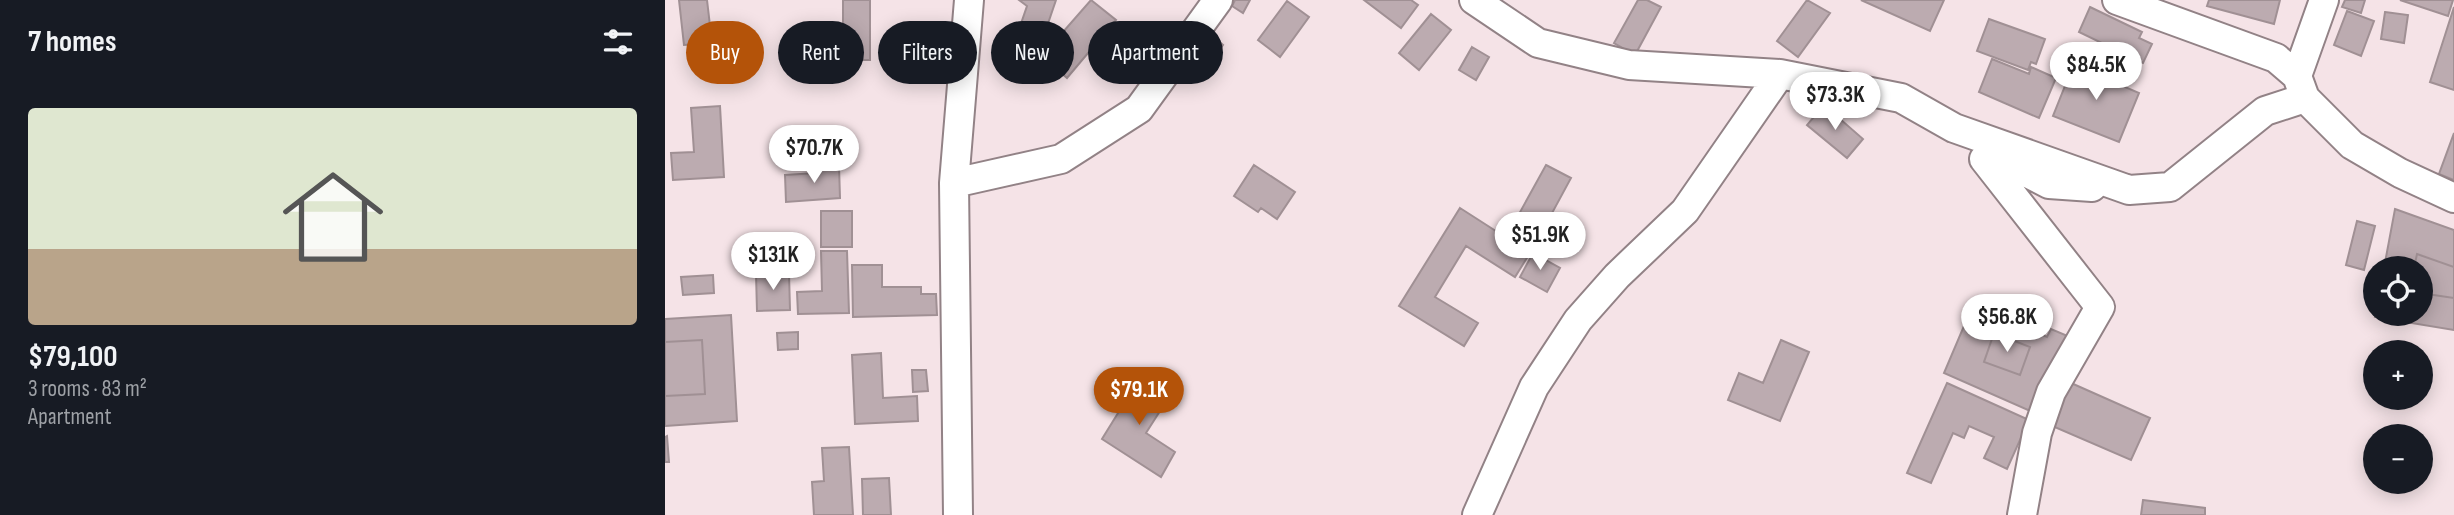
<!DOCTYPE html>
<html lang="en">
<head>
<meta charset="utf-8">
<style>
  body { margin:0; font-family:"Sofia Sans Condensed",sans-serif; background:#20242c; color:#f1f3f6; height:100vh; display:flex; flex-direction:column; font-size:26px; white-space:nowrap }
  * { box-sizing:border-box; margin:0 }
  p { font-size:23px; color:#9ea1a6 }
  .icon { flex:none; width:38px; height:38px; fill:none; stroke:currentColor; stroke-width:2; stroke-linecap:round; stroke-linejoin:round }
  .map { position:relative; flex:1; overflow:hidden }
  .details { display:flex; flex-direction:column; background:#171b24; width:665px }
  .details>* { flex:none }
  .guide { position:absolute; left:21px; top:21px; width:665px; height:63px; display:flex; gap:14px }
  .tools { position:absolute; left:1698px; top:256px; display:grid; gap:14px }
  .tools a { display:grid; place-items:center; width:70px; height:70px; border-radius:50%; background:#171b24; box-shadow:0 4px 18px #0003; font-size:35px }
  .price { position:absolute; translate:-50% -60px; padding:0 16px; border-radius:24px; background:#fff; color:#222; font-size:23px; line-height:46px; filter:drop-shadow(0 2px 4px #0008) }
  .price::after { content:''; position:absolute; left:50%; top:42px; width:21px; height:16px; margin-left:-10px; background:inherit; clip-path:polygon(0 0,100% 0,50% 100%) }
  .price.on { background:#b45309; color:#fff }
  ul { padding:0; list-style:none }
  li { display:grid; align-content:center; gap:14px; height:371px; padding:0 28px }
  li span { display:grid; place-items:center; height:217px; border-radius:7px; color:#555 }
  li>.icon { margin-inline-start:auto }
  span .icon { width:126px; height:126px; fill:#fffc; stroke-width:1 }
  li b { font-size:30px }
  h2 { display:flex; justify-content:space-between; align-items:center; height:84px; padding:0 28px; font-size:30px }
  .tag { padding:0 24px; border-radius:32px; background:#171b24; box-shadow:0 4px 18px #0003; font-size:24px; line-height:63px }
  .tag.on { background:#b45309; color:#fff }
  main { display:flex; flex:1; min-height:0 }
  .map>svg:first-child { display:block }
</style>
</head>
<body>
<main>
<section class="details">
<h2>7 homes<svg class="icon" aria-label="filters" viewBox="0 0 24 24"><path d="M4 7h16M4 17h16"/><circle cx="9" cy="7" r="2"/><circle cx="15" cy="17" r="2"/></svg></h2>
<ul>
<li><span style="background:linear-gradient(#dfe7d0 65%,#b9a48a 0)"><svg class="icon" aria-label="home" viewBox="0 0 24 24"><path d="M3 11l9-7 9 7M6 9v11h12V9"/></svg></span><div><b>$79,100</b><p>3 rooms · 83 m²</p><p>Apartment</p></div></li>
</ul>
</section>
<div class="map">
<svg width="1789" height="515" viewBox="0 0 1789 515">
  <rect width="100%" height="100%" fill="#f5e3e7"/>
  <path fill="#bcabb0" stroke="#a09094" stroke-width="2" fill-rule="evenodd" d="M14,0H42L47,43L19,45Z
    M178,0H205V60H188L187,50H178Z
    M354,0H391L375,47L351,38L362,6Z
    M426,0L451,20L402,78L377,56Z
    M570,0H585L578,13L567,6Z
    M699,0H746L753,5L736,28Z
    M973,0H982L996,7L970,55L949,43Z
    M1142,0L1165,13L1133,57L1112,41Z
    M1196,0H1279L1265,31Z
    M1544,0H1615L1609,24L1542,6Z
    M1680,0H1700L1696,13L1677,7Z
    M1735,0H1788L1783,16Z
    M622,1L644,17L615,57L593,40Z
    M1425,7L1477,32L1474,38L1487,44L1478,63L1414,32Z
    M1789,7V90L1765,82Z
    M1682,11L1709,21L1696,56L1669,45Z
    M1720,12L1743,15L1739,43L1716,39Z
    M766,14L786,30L754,70L734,53Z
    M1324,19L1380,39L1371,64L1366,62L1363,70L1312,51Z
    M537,35L546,42L549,37L558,45L546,62L527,48Z
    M807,47L824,57L811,80L794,70Z
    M1327,59L1364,74L1366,67L1391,78L1374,118L1314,92Z
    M1428,61L1450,70L1446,81L1474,93L1454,142L1388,116L1408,66L1423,71Z
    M1159,105L1198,139L1182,158L1142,125Z
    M55,106L59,177L8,180L6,153L29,152L26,108Z
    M1789,133V180L1774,174Z
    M589,165L630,192L612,219L596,208L593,212L569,196Z
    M881,165L906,178L879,228L854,214Z
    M174,166L175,198L121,202L120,175L151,173V168Z
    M795,208L865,253L850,277L801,246L770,297L813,323L799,346L734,306Z
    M1730,209L1789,230V267L1752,254L1749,268H1719Z
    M156,211H187V247H156Z
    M1692,221L1710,226L1699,270L1681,265Z
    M156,251H182L184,313L133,314L132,292L157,291Z
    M868,253L895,268L882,292L855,277Z
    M1752,254L1789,267V298L1755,293V268H1749Z
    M187,265H217V287H256V294H271L272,315L188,317Z
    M124,273L125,310L92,311L91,274Z
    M48,275L49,293L18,295L16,277Z
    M1755,293L1789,298V330L1710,317L1711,313H1755Z
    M1327,297L1372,316L1366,330L1382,337L1386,329L1405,337L1372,414L1279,373L1310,300L1323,306ZM1329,333L1365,347L1355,375L1319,362Z
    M66,315L72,421L0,426V396L40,394L37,340L0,342V319Z
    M133,332V349L113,350L112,333Z
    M1329,333L1365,347L1355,375L1319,362Z
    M37,340L40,394L0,396V342Z
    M1116,340L1144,352L1115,421L1063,400L1074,373L1098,383Z
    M216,353L218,398L252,396L253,421L190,424L187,355Z
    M247,370H261L263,391L248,392Z
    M464,377L502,400L481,433L510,452L496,477L437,439L458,405L450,400Z
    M1397,379L1485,418L1466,460L1378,422Z
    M1282,383L1364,420L1342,469L1319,458L1329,437L1304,426L1299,438L1288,433L1266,483L1242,473Z
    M2,436L4,462H0V437Z
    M184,447L188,515H149L147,482L159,481L157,448Z
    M224,478L226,515H198L197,479Z
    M1478,500L1540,508V515H1476Z"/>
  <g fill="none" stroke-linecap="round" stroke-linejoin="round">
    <defs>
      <path id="minor" d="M809,0L873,43L964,65L1115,74L1236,98L1289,128L1464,190L1505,187L1600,111L1640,98
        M1452,0L1611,58L1632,76L1640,98L1687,145L1735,173L1789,198
        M1632,76L1659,0
        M289,183L396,159L474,109L553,0
        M293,515L289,183L304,0
        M812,515L869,387L913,320L952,276L1020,211L1115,74
        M1357,515L1372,433L1386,392L1435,307L1319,159L1353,168L1384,184L1427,187"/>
    </defs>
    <use href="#minor" stroke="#928286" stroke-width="32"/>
    <use href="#minor" stroke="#fff" stroke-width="28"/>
  </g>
</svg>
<div class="tools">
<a><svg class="icon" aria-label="locate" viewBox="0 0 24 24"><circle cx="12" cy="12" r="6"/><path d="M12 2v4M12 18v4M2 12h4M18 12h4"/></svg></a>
<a>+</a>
<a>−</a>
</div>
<b class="price" style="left:1431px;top:102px">$84.5K</b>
<b class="price" style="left:1170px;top:132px">$73.3K</b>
<b class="price" style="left:149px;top:185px">$70.7K</b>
<b class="price" style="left:875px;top:272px">$51.9K</b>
<b class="price" style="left:108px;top:292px">$131K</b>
<b class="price" style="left:1342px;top:354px">$56.8K</b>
<b class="price on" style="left:474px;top:427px">$79.1K</b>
<div class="guide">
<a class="tag on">Buy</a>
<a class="tag">Rent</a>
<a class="tag">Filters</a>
<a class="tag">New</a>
<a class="tag">Apartment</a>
</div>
</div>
</main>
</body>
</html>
